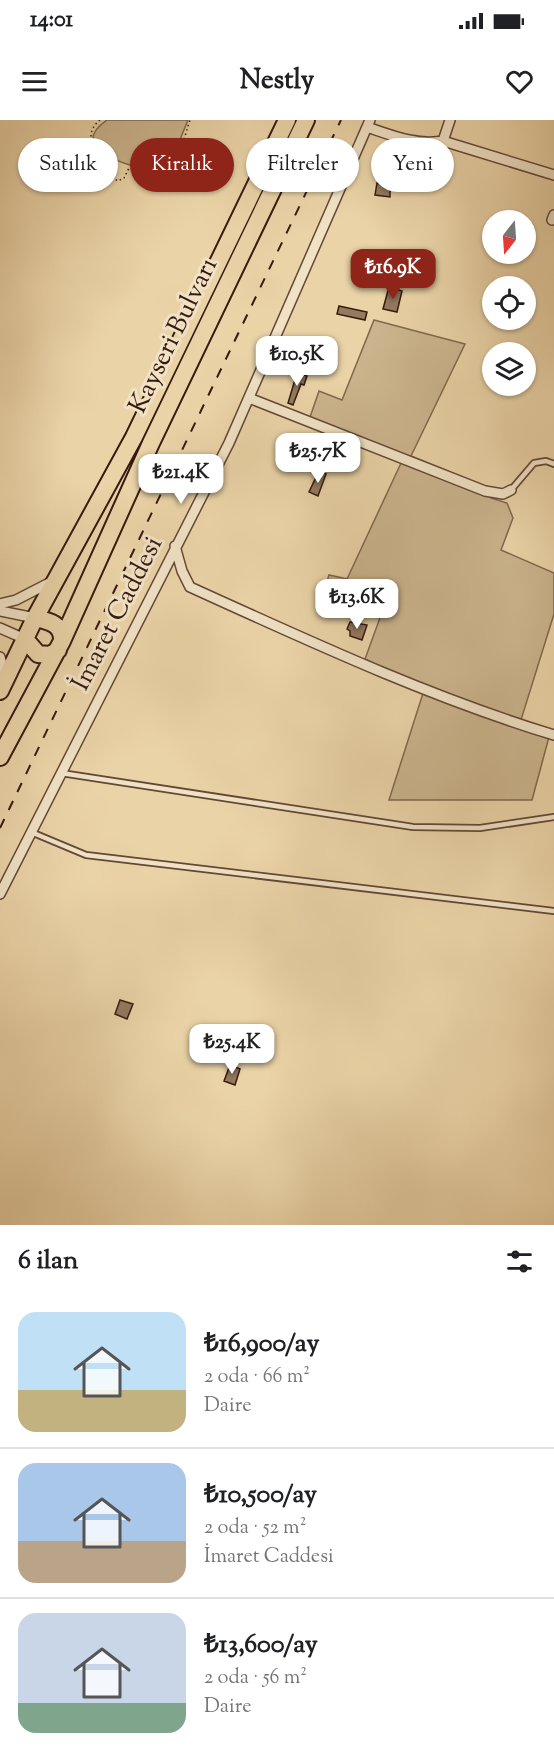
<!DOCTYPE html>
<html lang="tr">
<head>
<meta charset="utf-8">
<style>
  body { margin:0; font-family:"Sorts Mill Goudy",serif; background:#f6f6f6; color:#202124; height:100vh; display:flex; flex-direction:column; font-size:22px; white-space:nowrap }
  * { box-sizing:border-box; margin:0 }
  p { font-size:20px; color:#757577 }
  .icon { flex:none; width:33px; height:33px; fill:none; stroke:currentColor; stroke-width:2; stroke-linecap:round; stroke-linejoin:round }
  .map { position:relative; height:1105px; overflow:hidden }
  .side { display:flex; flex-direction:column; background:#fff; flex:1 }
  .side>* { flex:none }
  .guide { position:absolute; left:18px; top:18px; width:519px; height:54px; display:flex; gap:12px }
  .needle { width:39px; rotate:197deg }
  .fabs { position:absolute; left:482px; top:90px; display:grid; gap:12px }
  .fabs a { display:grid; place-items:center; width:54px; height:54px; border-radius:50%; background:#fff; box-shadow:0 2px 4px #0004; font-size:30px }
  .price { position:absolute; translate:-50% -51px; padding:0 14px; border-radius:12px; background:#fff; color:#222; font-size:20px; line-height:39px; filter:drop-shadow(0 2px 3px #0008) }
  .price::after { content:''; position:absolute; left:50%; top:36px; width:18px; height:14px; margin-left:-9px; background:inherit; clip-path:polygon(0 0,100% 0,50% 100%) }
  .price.current { background:#8f2418; color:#fff }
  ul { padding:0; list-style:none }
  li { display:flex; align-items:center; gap:18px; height:150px; padding:0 18px }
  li+li { border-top:2px solid #e0e0e0 }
  li span { display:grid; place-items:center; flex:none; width:168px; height:120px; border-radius:18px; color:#555 }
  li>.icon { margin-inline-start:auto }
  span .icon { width:72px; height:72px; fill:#fffc; stroke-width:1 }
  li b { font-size:26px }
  h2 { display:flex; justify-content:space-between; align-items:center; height:72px; padding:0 18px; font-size:26px }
  .tag { padding:0 21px; border-radius:27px; background:#fff; box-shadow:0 2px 4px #0004; font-size:21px; line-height:54px }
  .tag.current { background:#8f2418; color:#fff }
  .status { display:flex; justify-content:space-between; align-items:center; height:42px; padding:0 30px; background:#fff; direction:ltr }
  .status svg { height:16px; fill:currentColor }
  header { display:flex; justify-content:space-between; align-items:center; height:78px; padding:0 18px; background:#fff; font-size:27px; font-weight:700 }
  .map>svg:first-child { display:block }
</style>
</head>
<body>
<div class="status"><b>14:01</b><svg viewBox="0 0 49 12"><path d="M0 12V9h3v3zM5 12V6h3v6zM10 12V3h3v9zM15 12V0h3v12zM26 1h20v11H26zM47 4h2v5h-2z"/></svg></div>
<header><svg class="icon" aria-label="menu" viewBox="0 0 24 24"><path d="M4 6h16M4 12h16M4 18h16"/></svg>Nestly<svg class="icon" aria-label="heart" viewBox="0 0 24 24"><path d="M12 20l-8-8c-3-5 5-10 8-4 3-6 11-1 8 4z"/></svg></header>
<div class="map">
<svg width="554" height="1105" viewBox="0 0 554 1105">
  <rect width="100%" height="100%" fill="#ead3a7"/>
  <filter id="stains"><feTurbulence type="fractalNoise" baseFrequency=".00333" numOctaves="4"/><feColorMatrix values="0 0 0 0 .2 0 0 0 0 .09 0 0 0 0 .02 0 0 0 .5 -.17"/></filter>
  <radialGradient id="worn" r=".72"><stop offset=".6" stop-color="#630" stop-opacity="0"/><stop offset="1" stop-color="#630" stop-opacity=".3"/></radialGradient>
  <path fill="#cbb48d" stroke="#80674e" stroke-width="1.5" d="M107,0H188L171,42L159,52C137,48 62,31 107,0Z
    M374,200L465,224L411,336L494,370L491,378L507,383L513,398L501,430L554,453V494L520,603L549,617L532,680H389L425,567L365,539L381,495L324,472L329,455L347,459L402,341L309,300L319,271L342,280Z"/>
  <path fill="#947a5f" stroke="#361a10" stroke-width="1.5" d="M377,63L390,67V77L375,75Z
    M389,167L402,171L397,192L383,189Z
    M339,186L367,192L365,200L337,194Z
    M297,253L307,256L304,265L301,264L293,285L288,283Z
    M319,351L326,354L318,376L309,372Z
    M350,502L367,505L362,520L350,516V511L347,509Z
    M120,880L133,884L127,899L115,894Z
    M230,945L240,949L235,965L224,961Z"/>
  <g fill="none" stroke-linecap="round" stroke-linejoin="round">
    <defs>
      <path id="lane" d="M511,370L534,343L546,341L554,344
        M61,653L413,707L480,708L554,697
        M31,712L86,735L554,791"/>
      <path id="street" d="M367,7C391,15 417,26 443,21L554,55
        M443,21L450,0
        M552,100L554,95
        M249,278L485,371L503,374L511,370
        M175,426L182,451L190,467C309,521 429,577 554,615
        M0,484L16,480L53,461
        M0,491L35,498
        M0,508L25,519
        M0,537L6,558
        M0,774L229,323L370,0"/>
      <path id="highway" d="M35,498C49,501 63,504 62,521
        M25,519L38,534L50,535L58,530
        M0,571L35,498L134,317L287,0
        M0,637L62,521L151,323L306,0"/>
    </defs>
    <use href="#lane" stroke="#634836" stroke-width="8"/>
    <use href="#street" stroke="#634836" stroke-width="12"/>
    <use href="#highway" stroke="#361a10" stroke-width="20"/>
    <path stroke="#361a10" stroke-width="1.5" stroke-dasharray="1.5 3" stroke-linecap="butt" d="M100,0C79,17 99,37 117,45L113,58L118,61L124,58L129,48C138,50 149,54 158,53C177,50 185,15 190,0"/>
    <use href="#lane" stroke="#f1e2c6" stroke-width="4.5"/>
    <use href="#street" stroke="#f1e2c6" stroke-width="9"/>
    <use href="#highway" stroke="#ead3a7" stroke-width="16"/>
    <path stroke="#361a10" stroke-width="2" stroke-dasharray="10 10" stroke-linecap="butt" d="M0,708L341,0"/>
  </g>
  <g text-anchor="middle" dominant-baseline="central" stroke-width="6" stroke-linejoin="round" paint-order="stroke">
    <g font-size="26" fill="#361a10" stroke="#f1e2c6">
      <text transform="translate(174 216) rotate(-64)">Kayseri Bulvarı</text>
      <text transform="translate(118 494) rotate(-63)">İmaret Caddesi</text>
    </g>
  </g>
  <rect width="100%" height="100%" filter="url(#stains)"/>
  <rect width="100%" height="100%" fill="url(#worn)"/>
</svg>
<div class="fabs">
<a><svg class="needle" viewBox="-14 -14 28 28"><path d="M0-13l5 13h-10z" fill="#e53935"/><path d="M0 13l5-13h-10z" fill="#757577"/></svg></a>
<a><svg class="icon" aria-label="locate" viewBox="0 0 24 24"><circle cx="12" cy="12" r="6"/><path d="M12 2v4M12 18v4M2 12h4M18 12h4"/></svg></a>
<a><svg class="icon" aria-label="layers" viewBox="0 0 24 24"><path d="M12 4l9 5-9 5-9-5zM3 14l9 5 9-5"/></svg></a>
</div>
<b class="price current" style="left:393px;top:180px">₺16.9K</b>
<b class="price" style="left:297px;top:267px">₺10.5K</b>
<b class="price" style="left:318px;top:364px">₺25.7K</b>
<b class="price" style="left:181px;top:385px">₺21.4K</b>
<b class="price" style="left:357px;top:510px">₺13.6K</b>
<b class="price" style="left:232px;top:955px">₺25.4K</b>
<div class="guide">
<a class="tag">Satılık</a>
<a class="tag current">Kiralık</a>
<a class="tag">Filtreler</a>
<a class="tag">Yeni</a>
</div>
</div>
<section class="side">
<h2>6 ilan<svg class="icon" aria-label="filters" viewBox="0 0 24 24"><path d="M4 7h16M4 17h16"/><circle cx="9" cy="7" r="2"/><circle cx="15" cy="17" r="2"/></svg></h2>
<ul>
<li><span style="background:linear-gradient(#bfe0f5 65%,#c2b280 0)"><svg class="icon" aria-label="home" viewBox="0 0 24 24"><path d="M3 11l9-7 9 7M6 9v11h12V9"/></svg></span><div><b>₺16,900/ay</b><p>2 oda · 66 m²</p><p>Daire</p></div></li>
<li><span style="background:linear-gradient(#a9c7e8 65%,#b9a48a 0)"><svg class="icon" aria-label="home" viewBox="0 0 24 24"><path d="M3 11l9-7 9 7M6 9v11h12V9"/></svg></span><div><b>₺10,500/ay</b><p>2 oda · 52 m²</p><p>İmaret Caddesi</p></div></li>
<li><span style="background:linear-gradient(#c9d6e8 75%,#7fa58c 0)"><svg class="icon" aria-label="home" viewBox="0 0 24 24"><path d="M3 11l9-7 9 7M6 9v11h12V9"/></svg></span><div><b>₺13,600/ay</b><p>2 oda · 56 m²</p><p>Daire</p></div></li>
</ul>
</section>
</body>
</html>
